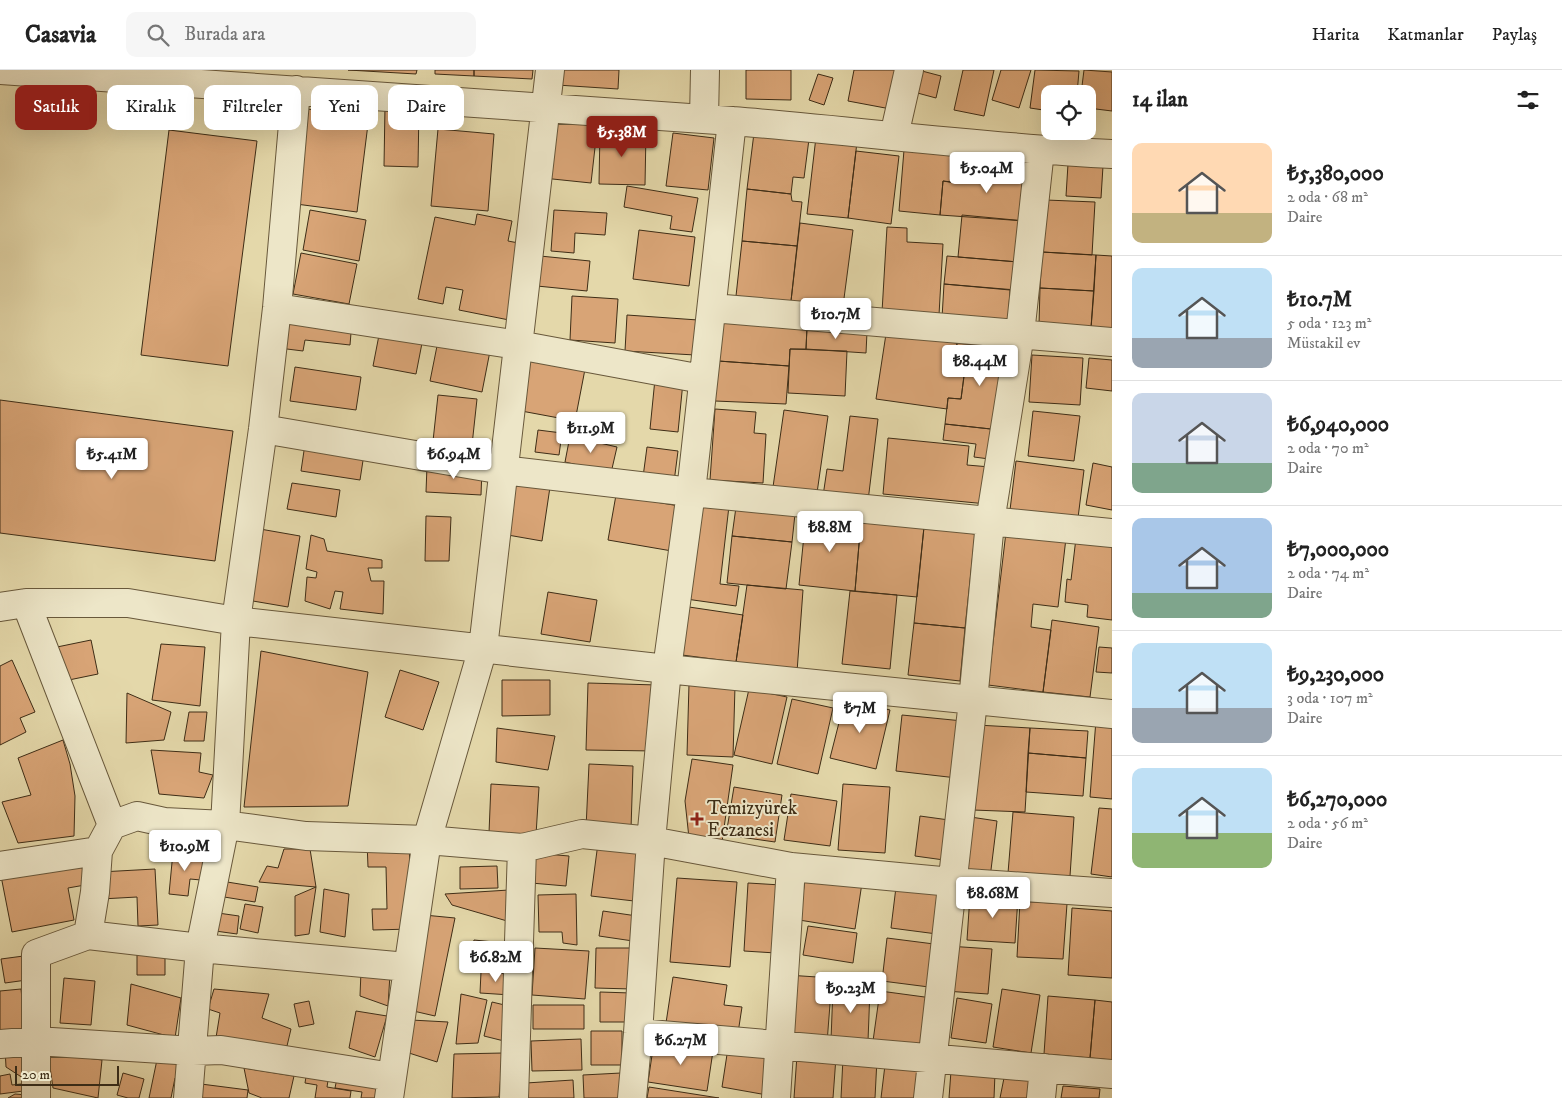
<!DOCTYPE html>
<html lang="tr">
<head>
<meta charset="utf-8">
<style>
  body { margin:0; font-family:"IM FELL DW Pica",serif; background:#f6f6f6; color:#222; height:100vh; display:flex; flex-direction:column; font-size:19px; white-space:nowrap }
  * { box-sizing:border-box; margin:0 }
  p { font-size:16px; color:#767676 }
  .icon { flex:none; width:28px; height:28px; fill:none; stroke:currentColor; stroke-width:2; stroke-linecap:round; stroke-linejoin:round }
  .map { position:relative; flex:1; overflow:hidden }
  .drawer { display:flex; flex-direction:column; background:#fff; width:450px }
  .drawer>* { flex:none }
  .guide { position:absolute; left:15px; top:15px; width:475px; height:45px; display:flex; gap:10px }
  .fabs { position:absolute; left:1041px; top:15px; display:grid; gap:10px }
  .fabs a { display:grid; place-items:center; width:55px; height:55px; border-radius:10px; background:#fff; box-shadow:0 5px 20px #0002; font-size:25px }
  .scale { position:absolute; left:15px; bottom:12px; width:104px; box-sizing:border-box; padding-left:5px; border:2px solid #3e2d16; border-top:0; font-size:14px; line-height:18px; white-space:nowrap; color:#3e2d16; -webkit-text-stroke:4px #ede6c8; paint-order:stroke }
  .price { position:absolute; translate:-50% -42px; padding:0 11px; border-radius:5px; background:#fff; color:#222; font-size:16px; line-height:32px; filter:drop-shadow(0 1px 2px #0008) }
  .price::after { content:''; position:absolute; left:50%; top:30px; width:15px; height:11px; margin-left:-8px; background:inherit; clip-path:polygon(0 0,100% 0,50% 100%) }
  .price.selected { background:#8f2418; color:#fff }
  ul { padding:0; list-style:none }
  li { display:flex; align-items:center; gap:15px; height:125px; padding:0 20px }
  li+li { border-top:1px solid #e0e0e0 }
  li span { display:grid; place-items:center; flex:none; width:140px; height:100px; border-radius:10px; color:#555 }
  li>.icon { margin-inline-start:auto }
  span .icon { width:60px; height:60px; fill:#fffc; stroke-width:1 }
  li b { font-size:21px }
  h2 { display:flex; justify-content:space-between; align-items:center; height:60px; padding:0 20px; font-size:21px }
  .pill { padding:0 18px; border-radius:10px; background:#fff; box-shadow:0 5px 20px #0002; font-size:18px; line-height:45px }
  .pill.selected { background:#8f2418; color:#fff }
  header { display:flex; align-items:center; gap:30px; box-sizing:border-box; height:70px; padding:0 25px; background:#fff; border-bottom:1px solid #e0e0e0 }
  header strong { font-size:24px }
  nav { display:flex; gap:28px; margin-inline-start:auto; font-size:18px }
  .search { width:350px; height:45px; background:#f6f6f6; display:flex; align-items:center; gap:12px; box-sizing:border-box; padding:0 18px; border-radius:10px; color:#767676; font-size:19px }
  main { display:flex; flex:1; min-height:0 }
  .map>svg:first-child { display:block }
</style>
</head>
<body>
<header>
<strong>Casavia</strong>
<div class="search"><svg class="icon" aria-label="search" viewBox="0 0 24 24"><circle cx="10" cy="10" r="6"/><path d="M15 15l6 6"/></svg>Burada ara</div>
<nav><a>Harita</a><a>Katmanlar</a><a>Paylaş</a></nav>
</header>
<main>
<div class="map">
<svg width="1112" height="1028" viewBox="0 0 1112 1028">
  <rect width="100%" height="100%" fill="#e4d8aa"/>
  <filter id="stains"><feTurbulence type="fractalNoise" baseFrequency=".004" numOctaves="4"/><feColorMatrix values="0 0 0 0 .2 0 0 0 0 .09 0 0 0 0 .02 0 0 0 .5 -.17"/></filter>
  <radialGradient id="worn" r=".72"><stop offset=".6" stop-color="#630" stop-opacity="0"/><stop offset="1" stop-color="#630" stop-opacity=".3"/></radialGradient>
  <path fill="#d8a476" stroke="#3e2d16" d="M348,0H417L416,4Z
    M435,0H474V6L435,4Z
    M474,0H533L532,9L474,6Z
    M558,0H619L618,19L557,15Z
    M746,0H791V30L746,29Z
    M854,0H904L896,40L848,31Z
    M963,0H994L984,46L954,40Z
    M1001,0H1031L1019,38L992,30Z
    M1035,0L1079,1L1077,24H1050V41L1030,38Z
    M1084,0L1112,2V41L1088,38V24H1081Z
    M922,1L941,6L936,28L910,21Z
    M818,4L833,8L824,35L809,30Z
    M385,36L419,37L418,97L384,96Z
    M307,39L369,46L357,142L296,134Z
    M551,46L598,51L591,113L543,108Z
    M438,59L494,64L488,141L431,136Z
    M169,60L257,71L228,296L141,285Z
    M600,60L646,62L645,115L599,114Z
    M673,63L714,68L708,120L666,116Z
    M754,63L809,69L804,108L793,107L791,124L747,119Z
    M816,67L857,72L848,148L807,144Z
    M904,80L957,85L955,113L943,111L940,145L899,141Z
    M856,81L899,86L891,154L848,148Z
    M962,94L1029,99L1025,151L940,145L943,111L961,113Z
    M1068,94L1103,96L1101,128L1066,126Z
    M627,116L698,128L692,162L670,159L672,146L624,137Z
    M747,119L791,124L792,131L802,132L797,176L742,171Z
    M1046,130L1095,132L1092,185L1042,182Z
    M310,140L366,150L359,191L303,180Z
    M554,140L607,143L605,165L575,163L574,183L551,181Z
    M477,144L512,151L508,171L529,175L514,251L459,240L463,220L446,217L443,234L418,229L435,147L475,155Z
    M962,145L1025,151L1018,192L958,187Z
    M800,153L853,160L843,236L791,231Z
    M887,157L907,158V172L943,174L939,245L882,242Z
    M639,160L695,167L689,216L633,209Z
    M742,171L797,176L791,231L736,226Z
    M1042,182L1096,185L1094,221L1040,218Z
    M301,183L357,194L349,234L293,224Z
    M1096,185L1112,186V259L1091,258Z
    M540,186L590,191L587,221L537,216Z
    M947,186L1018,192L1016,220L944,214Z
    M944,214L1010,220L1008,254L942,248Z
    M1040,218L1094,221L1091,258L1039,255Z
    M572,226L618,229L615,273L570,270Z
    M282,244L352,251L350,275L305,270L303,281L279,278Z
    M627,245L698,250L695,285L625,281Z
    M722,251L807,257L806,279H790L789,296L718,291Z
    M807,257L867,262L866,283L806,279Z
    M380,260L423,268L416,304L373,296Z
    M886,264L957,273L954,305L964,306L961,329L948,328L947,339L876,329Z
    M439,266L491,276L482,322L430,311Z
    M957,273L1011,279L1000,360L945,354L948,328L961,329L964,306L954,305Z
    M790,279L847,281L845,326L788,323Z
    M527,283L586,294L575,351L516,340Z
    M1032,285L1083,288L1080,335L1029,332Z
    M1089,288L1112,290V321L1086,318Z
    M718,291L789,296L786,334L715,331Z
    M295,297L361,307L356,340L290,331Z
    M655,309L683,312L678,362L650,359Z
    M438,325L477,329L472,375L433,371Z
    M0,330L233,361L215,491L0,463Z
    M715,339L756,342L754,363L766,364L763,413L710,410Z
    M784,340L828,346L817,423L773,417Z
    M1033,341L1080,346L1074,391L1028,386Z
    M850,346L878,349L868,431L823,426L827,399L843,401Z
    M945,354L1000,360L997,390L974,387L976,374L943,370Z
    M538,360L562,363L559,385L535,382Z
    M570,366L617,377L611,403L565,392Z
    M888,368L969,376L967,395L990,397L987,434L883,424Z
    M305,374L364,384L360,410L301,401Z
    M647,377L678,381L674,412L643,407Z
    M1016,391L1084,400L1078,448L1010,440Z
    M1093,393L1112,397V440L1086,435Z
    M427,396L482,398L481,425L426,422Z
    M511,411L550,417L542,471L502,464Z
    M292,413L340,420L336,447L287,439Z
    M616,425L679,436L672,481L608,470Z
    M698,432L729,436L720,514L739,516L736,536L686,529Z
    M736,437L795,444L792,472L732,466Z
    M806,445L861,451L855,521L799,515Z
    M426,446L451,447L449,491H425Z
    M861,451L924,457L917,527L855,521Z
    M924,457L975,464L965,558L914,553Z
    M260,459L300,466L288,537L247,530Z
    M1006,462L1066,468L1058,537L1033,534L1031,557L1051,560L1043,622L988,615Z
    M311,465L324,469L327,481L382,490V498H368L371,511H384L383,544L340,539L343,522L335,521L330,539L305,531L307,507L316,508L317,502L306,499Z
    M732,466L792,472L786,519L727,513Z
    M1076,468L1112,472V550L1087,547L1088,535L1065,532L1067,509L1071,510Z
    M747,515L803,520L797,602L736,592Z
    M850,521L897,525L890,599L842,594Z
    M548,522L597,530L590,572L541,564Z
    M689,537L743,545L736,592L682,585Z
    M1052,550L1099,557L1090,627L1043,622Z
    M914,553L965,558L960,611L908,605Z
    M91,570L98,604L64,611L57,577Z
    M161,574L205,577L200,636L152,630Z
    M1099,577L1112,578V603L1096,602Z
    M261,581L368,602L348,736L244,737Z
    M12,590L35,642L20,648L26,662L0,675V596Z
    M400,600L439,612L423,660L385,647Z
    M502,610H550V645L502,646Z
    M588,613L657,615L655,681L586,680Z
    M689,614L735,616L733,687L687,685Z
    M749,619L787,627L772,694L734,685Z
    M127,623L171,642L164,670L126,673Z
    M792,629L833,638L818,704L777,694Z
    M845,629L890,640L876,699L830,688Z
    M189,642H207L204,671H184Z
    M902,645L963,651L957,708L896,701Z
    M1096,650L1112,652V729L1090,727Z
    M977,655L1030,658L1025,742L973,740Z
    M497,658L555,666L548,700L496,692Z
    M1030,658L1088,661L1086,688L1028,683Z
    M63,670L70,694L75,726L74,766L18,773L2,732L31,725L18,688Z
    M151,680L201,683L199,702L213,705L204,728L159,724Z
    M1028,683L1086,688L1083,726L1026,722Z
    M692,689L733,695L722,772L689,768L685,731Z
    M589,694L633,696L631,759L586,758Z
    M491,714L539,717L536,765L489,763Z
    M843,714L890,717L885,783L838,780Z
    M734,717L782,725L775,772L726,765Z
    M791,724L837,731L830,776L784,770Z
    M1099,738L1112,739V807L1091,804Z
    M1013,742L1074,747L1070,806L1008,803Z
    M920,746L949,750L944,790L915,786Z
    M964,746L997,751L990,808L957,804Z
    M187,754L212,758L207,782L183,778Z
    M409,771L412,859L373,860L372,839H387L386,797H368L367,772Z
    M598,773L642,779L634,831L591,826Z
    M284,779H310L316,817L259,812L267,796L278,798Z
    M173,782L204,785L201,810L190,809L188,826L169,824Z
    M534,783L569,786L566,816L531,813Z
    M81,790L85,815L68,818L74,850L12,862L1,806Z
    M497,796L498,818L460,819V797Z
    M155,799L158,855L138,856L137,827L101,829L100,802Z
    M806,804L862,813L855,859L799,850Z
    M677,808L737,812L730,897L670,892Z
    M221,811L258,817L255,832L218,826Z
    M748,813L781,815L776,883L744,881Z
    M316,817L309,864L295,866V826Z
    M896,817L941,822L937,864L891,858Z
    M324,819L349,824L345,867L320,862Z
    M509,820L514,853L452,835L445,824Z
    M576,824L577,875L563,873L562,862H539L538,825Z
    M970,825L1018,827L1015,873L967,870Z
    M1020,831L1067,834L1063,889L1017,887Z
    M245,834L263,837L258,863L240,859Z
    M1072,838L1112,841V908L1068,905Z
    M603,841L637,846L633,871L599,866Z
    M211,842L239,846L237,864L208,860Z
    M424,845L455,848L435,946L409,940Z
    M808,856L857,863L853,893L803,885Z
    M887,868L934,874L929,917L882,911Z
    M474,870L514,874V896L467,898Z
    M948,876L992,879L988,924L945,921Z
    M137,877H165V905H137Z
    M535,878L589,881L585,929L532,925Z
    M596,878H633L632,919L595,918Z
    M31,885L34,909L5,913L1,889Z
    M361,901L390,904L388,936L360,926Z
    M481,902L513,904L511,925L480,923Z
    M787,905L832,908L827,973L783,970Z
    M673,907L727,915L724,935L742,937L738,963L666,953Z
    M64,908L95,911L91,955L60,953Z
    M131,914L181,928L175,968L127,955Z
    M833,918L870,919L868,971L831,970Z
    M21,919L25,958L0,961V921Z
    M214,919L269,924L262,948L291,959L287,976L214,980L220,943L208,939Z
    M1002,919L1040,925L1031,983L993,977Z
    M880,921L932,928L925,977L873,971Z
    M600,922L631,923V952H600Z
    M461,924L487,930L478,973L456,974Z
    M1048,926L1095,930L1090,988L1044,984Z
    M957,928L992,934L986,973L951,968Z
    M1095,930L1112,932V990L1090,988Z
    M309,931L314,954L299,957L294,934Z
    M492,932L513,937L504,971L484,966Z
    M533,935H584V959H533Z
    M356,941L387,946L375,987L349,978Z
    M411,950L448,952L437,992L409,983Z
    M591,961H622V995H591Z
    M581,969L582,1000L532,1001L531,971Z
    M654,972L713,981L707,1021L648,1012Z
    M5,978H30L23,1008L6,997Z
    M728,978L773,985L767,1025L722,1017Z
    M159,980L187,985L183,1009L175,1008L171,1028H149Z
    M48,983L102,990L98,1028L53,1018Z
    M503,983L499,1027L452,1028L454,984Z
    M797,985L836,987L833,1028H794Z
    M843,988L877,989L875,1028H841Z
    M308,994L330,998L327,1017L351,1021L350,1028H315L317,1015L305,1013Z
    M885,995L921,999L917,1028H881Z
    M244,998L294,1006L289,1028H262L249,1023Z
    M951,1001L995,1003L994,1028H949Z
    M123,1003L144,1009L139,1028H128L117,1025Z
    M338,1003L384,1009L381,1028H361L362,1022L335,1018Z
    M621,1003L623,1028H584L583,1005Z
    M1005,1003L1039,1009L1036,1028H1000Z
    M10,1004L12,1015L30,1013L31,1020L0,1024V1006Z
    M573,1010L574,1028H527L526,1013Z
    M201,1014L248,1020L247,1028H199Z
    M1063,1016L1100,1019L1099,1028H1061Z
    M649,1017L719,1028H647Z
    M15,1024L28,1025V1028H8Z"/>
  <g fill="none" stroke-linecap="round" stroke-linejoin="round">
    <defs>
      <path id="minor" d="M0,0C244,16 488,32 732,51C859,61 985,78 1112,84
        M704,49L705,0
        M894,66L909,0
        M277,238L518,275L702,309
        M712,238L1112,272
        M263,359L503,400L691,422L1112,463
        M26,533L112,755
        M0,537L26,533H128L236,551L667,599L1112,644
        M0,796L98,781
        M88,865L200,878L407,897
        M638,963L1112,1004
        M0,974L36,971L193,981L221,980L392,1007
        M36,1028V884L88,865L95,822L98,781L112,755L137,746L164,752L225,755L306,766L427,770L522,778L582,764L651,771L791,797L952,812L1112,823
        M188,1028L200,878L225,755L236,551L263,359L277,238L296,20
        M389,1028L427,770L483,578L550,0
        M514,1028L522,778
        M632,1028L638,963L651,771L667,599L691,422L732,51
        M776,1028L791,797
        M928,1028L973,631L990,452L1020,264L1040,80
        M1041,1028L1044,998"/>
    </defs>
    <use href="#minor" stroke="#68583b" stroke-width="30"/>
    <use href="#minor" stroke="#ede6c8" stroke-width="28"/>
  </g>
  <path fill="#8f2418" stroke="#ede6c8" stroke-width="2" d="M694.5 741.5h5v5h5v5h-5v5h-5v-5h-5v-5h5z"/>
  <g text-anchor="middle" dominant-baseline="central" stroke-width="4" stroke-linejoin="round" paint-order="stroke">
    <g font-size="19" fill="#3e2d16" stroke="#ede6c8" text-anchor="start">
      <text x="707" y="738">Temizyürek<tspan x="707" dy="22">Eczanesi</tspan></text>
    </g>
  </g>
  <rect width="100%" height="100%" filter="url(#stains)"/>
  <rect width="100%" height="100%" fill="url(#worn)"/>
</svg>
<div class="fabs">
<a><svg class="icon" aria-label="locate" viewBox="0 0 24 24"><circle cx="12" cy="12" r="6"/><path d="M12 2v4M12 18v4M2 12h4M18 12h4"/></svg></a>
</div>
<div class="scale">20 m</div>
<b class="price selected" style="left:622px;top:88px">₺5.38M</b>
<b class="price" style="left:987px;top:124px">₺5.04M</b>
<b class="price" style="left:836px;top:270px">₺10.7M</b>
<b class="price" style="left:980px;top:317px">₺8.44M</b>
<b class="price" style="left:591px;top:384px">₺11.9M</b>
<b class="price" style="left:112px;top:410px">₺5.41M</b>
<b class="price" style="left:454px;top:410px">₺6.94M</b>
<b class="price" style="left:830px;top:483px">₺8.8M</b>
<b class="price" style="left:860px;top:664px">₺7M</b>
<b class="price" style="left:185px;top:802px">₺10.9M</b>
<b class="price" style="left:993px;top:849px">₺8.68M</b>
<b class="price" style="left:496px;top:913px">₺6.82M</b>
<b class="price" style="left:851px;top:944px">₺9.23M</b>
<b class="price" style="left:681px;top:996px">₺6.27M</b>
<div class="guide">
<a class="pill selected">Satılık</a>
<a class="pill">Kiralık</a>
<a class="pill">Filtreler</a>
<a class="pill">Yeni</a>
<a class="pill">Daire</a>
</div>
</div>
<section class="drawer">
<h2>14 ilan<svg class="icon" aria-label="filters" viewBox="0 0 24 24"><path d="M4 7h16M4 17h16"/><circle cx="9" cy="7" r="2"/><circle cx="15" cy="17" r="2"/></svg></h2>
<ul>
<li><span style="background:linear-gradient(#ffd9b3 70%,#c2b280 0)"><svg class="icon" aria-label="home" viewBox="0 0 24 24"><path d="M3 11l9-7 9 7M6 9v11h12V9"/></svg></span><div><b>₺5,380,000</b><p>2 oda · 68 m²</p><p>Daire</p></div></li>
<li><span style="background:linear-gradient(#bfe0f5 70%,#9aa5b1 0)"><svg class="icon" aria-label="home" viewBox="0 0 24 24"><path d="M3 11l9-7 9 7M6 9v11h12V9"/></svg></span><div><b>₺10.7M</b><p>5 oda · 123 m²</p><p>Müstakil ev</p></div></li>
<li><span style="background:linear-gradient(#c9d6e8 70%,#7fa58c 0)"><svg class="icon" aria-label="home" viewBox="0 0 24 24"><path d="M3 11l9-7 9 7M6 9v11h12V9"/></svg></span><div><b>₺6,940,000</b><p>2 oda · 70 m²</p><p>Daire</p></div></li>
<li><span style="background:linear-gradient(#a9c7e8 75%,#7fa58c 0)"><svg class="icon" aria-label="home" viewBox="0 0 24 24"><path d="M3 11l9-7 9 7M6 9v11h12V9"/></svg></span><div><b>₺7,000,000</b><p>2 oda · 74 m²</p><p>Daire</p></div></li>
<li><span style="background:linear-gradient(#bfe0f5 65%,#9aa5b1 0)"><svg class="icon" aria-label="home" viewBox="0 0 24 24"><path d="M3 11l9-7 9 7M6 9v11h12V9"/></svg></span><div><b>₺9,230,000</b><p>3 oda · 107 m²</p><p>Daire</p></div></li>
<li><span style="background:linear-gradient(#bfe0f5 65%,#8fb573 0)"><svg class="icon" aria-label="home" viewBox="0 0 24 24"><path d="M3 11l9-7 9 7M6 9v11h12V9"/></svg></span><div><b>₺6,270,000</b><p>2 oda · 56 m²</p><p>Daire</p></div></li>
</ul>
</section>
</main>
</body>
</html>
